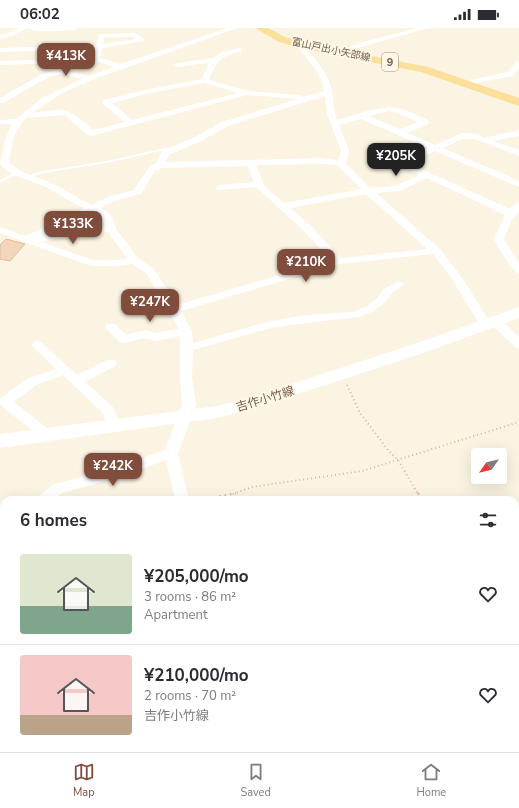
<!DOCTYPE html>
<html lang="en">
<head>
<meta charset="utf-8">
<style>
  body { margin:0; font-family:"Nunito Sans","Noto Sans JP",sans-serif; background:#f7f7f7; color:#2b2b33; height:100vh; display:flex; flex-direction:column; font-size:15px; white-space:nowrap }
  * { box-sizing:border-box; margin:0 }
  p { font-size:13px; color:#7c7c81 }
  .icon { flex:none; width:22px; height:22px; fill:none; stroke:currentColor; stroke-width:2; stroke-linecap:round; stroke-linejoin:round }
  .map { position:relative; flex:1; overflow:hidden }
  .drawer { position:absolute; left:0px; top:468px; width:519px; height:256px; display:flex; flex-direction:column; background:#fff; border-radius:12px 12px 0 0; box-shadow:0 4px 16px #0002 }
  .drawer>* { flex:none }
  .needle { width:26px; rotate:236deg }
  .tools { position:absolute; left:471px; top:420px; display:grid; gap:8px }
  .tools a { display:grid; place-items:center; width:36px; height:36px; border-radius:4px; background:#fff; box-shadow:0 4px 16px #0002; font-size:20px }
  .price { position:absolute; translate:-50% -34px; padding:0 9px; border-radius:8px; background:#804d3c; color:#fff; font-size:13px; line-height:26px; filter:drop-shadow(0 1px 2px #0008) }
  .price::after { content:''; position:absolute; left:50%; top:24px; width:12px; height:9px; margin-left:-6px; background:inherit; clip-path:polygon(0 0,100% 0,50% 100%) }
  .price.on { background:#222; color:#fff }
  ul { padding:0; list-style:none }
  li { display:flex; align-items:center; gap:12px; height:100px; padding:0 20px }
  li+li { border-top:1px solid #e1e1e2 }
  li span { display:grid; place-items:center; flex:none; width:112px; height:80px; border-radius:4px; color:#555 }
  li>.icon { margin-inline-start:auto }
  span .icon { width:48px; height:48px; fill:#fffc; stroke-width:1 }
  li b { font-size:17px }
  h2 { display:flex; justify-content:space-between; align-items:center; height:48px; padding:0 20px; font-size:17px }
  .status { display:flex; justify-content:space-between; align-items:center; height:28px; padding:0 20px; background:#fff; direction:ltr }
  .status svg { height:11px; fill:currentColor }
  .dock { display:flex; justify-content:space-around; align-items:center; height:56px; border-top:1px solid #e1e1e2; background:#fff; font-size:11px; color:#7c7c81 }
  .dock a { display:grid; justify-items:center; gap:2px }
  .dock .on { color:#804d3c }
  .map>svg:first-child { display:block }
</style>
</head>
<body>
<div class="status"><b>06:02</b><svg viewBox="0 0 49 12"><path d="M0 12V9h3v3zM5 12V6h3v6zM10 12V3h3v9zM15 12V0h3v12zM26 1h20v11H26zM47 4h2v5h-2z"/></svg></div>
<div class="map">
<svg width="519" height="724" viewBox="0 0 519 724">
  <rect width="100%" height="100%" fill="#fcf4e2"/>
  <path fill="#f2d5ba" stroke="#e4bc9a" d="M6,211L25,216L10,233L0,231V217Z"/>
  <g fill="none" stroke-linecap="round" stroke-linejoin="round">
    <path stroke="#d6b89d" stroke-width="2" stroke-dasharray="1 3" stroke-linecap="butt" d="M347,357L360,385L388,422L398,432L418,466
      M233,466L252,459L362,443L519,394"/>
    <path stroke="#d6b89d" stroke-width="2.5" stroke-dasharray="1.5 4" stroke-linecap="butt" d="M418,465L422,472
      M203,472L236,465
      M515,596L519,602
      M515,677L519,682"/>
    <path fill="#fff" fill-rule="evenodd" d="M165,120H173L175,121L173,122H165L107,135L44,145L26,150L24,149L43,143L107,133Z
      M16,144L19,145L0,155V152Z"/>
    <path fill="#fff" fill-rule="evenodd" d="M19,0H27L15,7L0,11V7L11,4Z
      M28,0H77L74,2C63,2 36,6 28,0Z
      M227,0H237L92,52L62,65L32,85C66,80 67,79 93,102L125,94L103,76V72L150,61L202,51L209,35L177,39L173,37L177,35L213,30L222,24L240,20L242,21V23C221,29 217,31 209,52L248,63L300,67L304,69L324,63C322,45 307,31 296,17L301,16C311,25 328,45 331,59C334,70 333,81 337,92L371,82L389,79L403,81L428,92L429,94L428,96L407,105L435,117L462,105L476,106L485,110L519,102V108L494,113L519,122V128L475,111H463L443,120L519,153V159L435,123L408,135L510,181L516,175L519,174V183L512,192L504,211L519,235V245L515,244L500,223L494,211L505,187L427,150L400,163L376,165L440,221L460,247L492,297L490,300H482L450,248L433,226L339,236L181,283L192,303L193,315L270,293L307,287L352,284L366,279L377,270L385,260L399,253L405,256L393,264L385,274L374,283L358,289L307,295L271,300L193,322L192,350L196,377L178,425L189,472H175L166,432L119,449L62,465L54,472H37L39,468L52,457L111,441L165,422L182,377L180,350V308L155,313L145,310L124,315L120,314L105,299L107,296H115L126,307L145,302L155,305L179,301L146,245L132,236L117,238H91L0,205V199L26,208L84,180C71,175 60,166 48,160C32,152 12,150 0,136L5,112L12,96H0V92L16,91L42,70L82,51L61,46L49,49L3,75H0V70L44,45L61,42L89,48L114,39L99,34L0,37V33L93,30L95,21L0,24V20L96,17L99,6L135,5L144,11V13L102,20L100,30L121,36ZM104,9H133L136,11L103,16ZM205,55L238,65L132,92L112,75L150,65ZM247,67L297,71L222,94L195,109L162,123L156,135L149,139L134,162L108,169L92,177C78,171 67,162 53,156C39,149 20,146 9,134C11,119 14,101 26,90L64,87L88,107L91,108ZM325,68L327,86L341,123L338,132L321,130L166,134L169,127L201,113L228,98ZM389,83L397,85L418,94L400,101L369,88ZM361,91L428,120L396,135L419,147L395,158L370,160L346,136L349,123L339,97ZM321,136L337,137L361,161L284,175L265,159L256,137ZM247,138L254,154L220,157L215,160L217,162L256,159L303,202L331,232L177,277L154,241L138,230L116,201L112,189L106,183L100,180L114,173L141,166L155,143L162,140ZM366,166L427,221L341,230L311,198L290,180ZM92,184C100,187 103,190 105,199L66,203L44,207ZM108,204L127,230L117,232H92L42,214L66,209Z
      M417,0H428L340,25H336L334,24L363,14Z
      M516,34H519V40L513,48L466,57L462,55L466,53L508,44Z
      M496,290L500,291L519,309V320L515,319L492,297L490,294L492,291Z
      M37,313L41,314L77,347L107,332H115L117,335L115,338L85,354L113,379L121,398L119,401L114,403L109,401L102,384L63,347L36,357L14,374L52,404L54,407L52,410L47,412L42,410L0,377V371L26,351L56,341L31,317L33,314Z
      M4,495V508L0,509V496Z
      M0,595L4,597V613L0,611Z
      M519,643V660L515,661V644Z
      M221,720H241V724H221Z
      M356,720H381L379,724H354Z"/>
    <path fill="#fff" fill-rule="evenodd" d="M519,279V290L429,323L262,378L217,390L0,420V406L217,378L252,369L417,315Z"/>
    <path fill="#fbdf9b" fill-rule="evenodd" d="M255,0H268L285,9L301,14L428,39L519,70V78L421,44L295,19L277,13Z"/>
  </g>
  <g text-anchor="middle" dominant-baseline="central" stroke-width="4" stroke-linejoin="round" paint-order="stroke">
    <g font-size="10" fill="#745c49" stroke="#fff8e9">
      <text transform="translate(331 22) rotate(12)">富山戸出小矢部線</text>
    </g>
    <rect fill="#fff8e9" stroke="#9e8b79" stroke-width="1" x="382" y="25" width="16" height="18" rx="3"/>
    <g font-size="11" font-weight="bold" fill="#745c49">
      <text x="390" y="34">9</text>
    </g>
    <g font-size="12" fill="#745c49" stroke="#fff8e9">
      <text transform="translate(265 371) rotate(-17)">吉作小竹線</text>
    </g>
  </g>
</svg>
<div class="tools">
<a><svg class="needle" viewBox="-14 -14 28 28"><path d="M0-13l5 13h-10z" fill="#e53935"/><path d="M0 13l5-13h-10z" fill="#7c7c81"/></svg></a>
</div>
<b class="price" style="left:66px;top:49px">¥413K</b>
<b class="price on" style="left:396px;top:149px">¥205K</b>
<b class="price" style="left:73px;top:217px">¥133K</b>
<b class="price" style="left:306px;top:255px">¥210K</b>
<b class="price" style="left:150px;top:295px">¥247K</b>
<b class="price" style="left:113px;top:459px">¥242K</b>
<section class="drawer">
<h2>6 homes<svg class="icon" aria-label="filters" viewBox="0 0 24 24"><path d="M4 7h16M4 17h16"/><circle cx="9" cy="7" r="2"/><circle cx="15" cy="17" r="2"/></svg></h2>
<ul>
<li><span style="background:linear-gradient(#dfe7d0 65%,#7fa58c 0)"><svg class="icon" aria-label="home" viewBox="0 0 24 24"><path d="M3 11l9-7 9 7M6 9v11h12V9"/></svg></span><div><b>¥205,000/mo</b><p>3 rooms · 86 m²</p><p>Apartment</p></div><svg class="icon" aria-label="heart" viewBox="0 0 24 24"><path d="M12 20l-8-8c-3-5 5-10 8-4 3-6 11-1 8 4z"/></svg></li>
<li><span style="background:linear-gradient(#f6c9c9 75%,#b9a48a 0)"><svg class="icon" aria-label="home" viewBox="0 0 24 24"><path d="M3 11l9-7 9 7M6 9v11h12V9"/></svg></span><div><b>¥210,000/mo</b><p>2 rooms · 70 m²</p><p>吉作小竹線</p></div><svg class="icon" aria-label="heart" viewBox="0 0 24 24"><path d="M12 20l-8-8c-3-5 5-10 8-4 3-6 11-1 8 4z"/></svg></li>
</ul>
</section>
</div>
<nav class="dock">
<a class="on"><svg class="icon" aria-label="map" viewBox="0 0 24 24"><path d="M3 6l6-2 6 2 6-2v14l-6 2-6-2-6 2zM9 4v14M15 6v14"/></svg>Map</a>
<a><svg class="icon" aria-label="saved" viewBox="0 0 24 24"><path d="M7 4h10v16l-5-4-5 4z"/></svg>Saved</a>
<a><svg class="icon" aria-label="home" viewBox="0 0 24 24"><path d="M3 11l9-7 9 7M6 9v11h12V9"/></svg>Home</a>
</nav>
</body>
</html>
